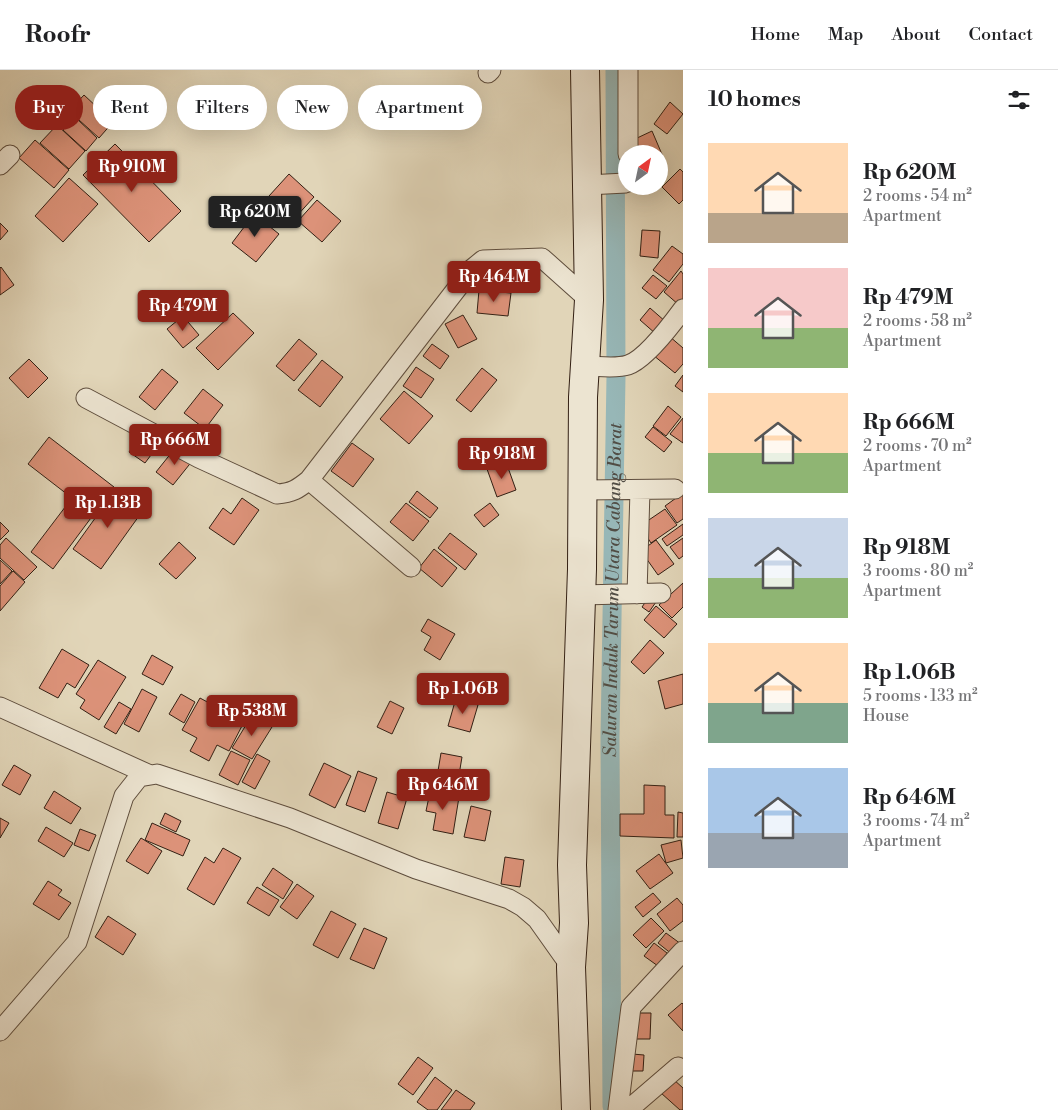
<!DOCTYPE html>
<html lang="en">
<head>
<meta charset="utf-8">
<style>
  body { margin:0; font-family:"Libre Bodoni",serif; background:#f2f2f2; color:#202124; height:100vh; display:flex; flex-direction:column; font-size:19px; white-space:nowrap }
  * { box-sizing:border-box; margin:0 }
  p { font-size:16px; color:#757577 }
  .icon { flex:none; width:28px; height:28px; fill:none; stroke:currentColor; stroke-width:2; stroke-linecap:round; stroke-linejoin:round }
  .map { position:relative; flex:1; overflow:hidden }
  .sheet { display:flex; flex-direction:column; background:#fff; width:375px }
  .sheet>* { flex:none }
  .hud { position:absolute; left:15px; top:15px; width:475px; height:45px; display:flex; gap:10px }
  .needle { width:32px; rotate:33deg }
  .tools { position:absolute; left:618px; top:75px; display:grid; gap:10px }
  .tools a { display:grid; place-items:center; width:50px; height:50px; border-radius:50%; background:#fff; box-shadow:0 5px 20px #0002; font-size:25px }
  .price { position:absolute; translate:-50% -42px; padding:0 11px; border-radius:5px; background:#8f2418; color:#fff; font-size:16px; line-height:32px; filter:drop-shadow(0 1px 2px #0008) }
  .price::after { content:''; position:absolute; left:50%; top:30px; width:15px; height:11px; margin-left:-8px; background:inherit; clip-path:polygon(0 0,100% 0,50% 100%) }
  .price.selected { background:#222; color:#fff }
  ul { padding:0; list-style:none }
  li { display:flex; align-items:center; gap:15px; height:125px; padding:0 25px }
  li span { display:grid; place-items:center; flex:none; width:140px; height:100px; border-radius:0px; color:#555 }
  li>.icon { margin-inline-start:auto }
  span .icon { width:60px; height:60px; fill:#fffc; stroke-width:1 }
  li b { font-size:21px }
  h2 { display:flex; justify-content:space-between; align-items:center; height:60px; padding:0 25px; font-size:21px }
  .chip { padding:0 18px; border-radius:22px; background:#fff; box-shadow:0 5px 20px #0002; font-size:18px; line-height:45px }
  .chip.selected { background:#8f2418; color:#fff }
  header { display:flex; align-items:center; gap:30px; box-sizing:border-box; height:70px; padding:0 25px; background:#fff; border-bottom:1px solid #e0e0e0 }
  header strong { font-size:24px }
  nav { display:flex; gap:28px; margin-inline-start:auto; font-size:18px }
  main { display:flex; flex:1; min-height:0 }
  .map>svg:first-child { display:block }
</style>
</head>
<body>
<header>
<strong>Roofr</strong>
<nav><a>Home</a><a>Map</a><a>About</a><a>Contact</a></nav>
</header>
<main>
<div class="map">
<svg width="683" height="1040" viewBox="0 0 683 1040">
  <rect width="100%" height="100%" fill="#e1d5b8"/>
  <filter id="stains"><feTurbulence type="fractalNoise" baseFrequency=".004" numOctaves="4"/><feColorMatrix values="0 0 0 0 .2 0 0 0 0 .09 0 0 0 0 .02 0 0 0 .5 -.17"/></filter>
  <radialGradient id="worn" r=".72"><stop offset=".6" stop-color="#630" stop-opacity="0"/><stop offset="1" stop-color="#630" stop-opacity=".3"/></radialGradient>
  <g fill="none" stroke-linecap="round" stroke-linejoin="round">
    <path stroke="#97b7b7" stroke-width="19" id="s1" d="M612,1036L610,668L616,307L615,0"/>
  </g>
  <path fill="#dc9279" stroke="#332014" d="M84,25L113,52L99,68L69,41Z
    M670,32L683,44L667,64L654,54Z
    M75,47L97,68L86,81L63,60Z
    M57,55L85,81L69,99L40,73Z
    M652,61L664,89L659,91V84H642L635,69Z
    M35,70L69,100L54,118L19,88Z
    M115,74L181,141L149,172L83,105Z
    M680,99L683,102V130L679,134L662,117Z
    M289,104L314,127L294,149L269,126Z
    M69,108L98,134L63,172L35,146Z
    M317,130L341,151L322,172L298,151Z
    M254,144L279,164L256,192L232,173Z
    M0,153L8,161L0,170Z
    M642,160L660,161L658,188L640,186Z
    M672,176L683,184V194L669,212L653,200Z
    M1,197L14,215L0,225V198Z
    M488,201L514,203L513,221L487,219Z
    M681,201L683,204V230L679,235L664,222Z
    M653,205L667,216L656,229L642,218Z
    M479,220L511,223L508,246L477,243Z
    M650,238L666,252L656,264L640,250Z
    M233,243L254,263L218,300L196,278Z
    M463,245L477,269L458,278L445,254Z
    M183,246L199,265L183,278L167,259Z
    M669,266L683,278V294L675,303L653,285Z
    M299,269L317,284L294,311L276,296Z
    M432,274L449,286L440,299L423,286Z
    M29,289L48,308L28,328L9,308Z
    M322,290L343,307L320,337L298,320Z
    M416,297L434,309L421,328L403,316Z
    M482,298L497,310L471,342L456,330Z
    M162,299L178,312L155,340L139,327Z
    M683,305V322L675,316Z
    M203,319L223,335L205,359L184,343Z
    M404,321L433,346L409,374L380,349Z
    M668,336L681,347L666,366L653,356Z
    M683,348V373L670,364Z
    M653,357L672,372L664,382L645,367Z
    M141,365L157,377L145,393L129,382Z
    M49,367L114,417L53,499L31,482L72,428L28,394Z
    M352,373L374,389L353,417L331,401Z
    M176,377L193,390L173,415L156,402Z
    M506,392L516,420L497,427L487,399Z
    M116,419L144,439L101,499L73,479Z
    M417,421L438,438L430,448L409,432Z
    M683,423V449L677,453L665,436Z
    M242,428L259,440L234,475L209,458L223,438L231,444Z
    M406,433L429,451L413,471L390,452Z
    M490,433L499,445L484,457L474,445Z
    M665,439L677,455L651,473L640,456Z
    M0,452L9,461L0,470Z
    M683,454V465L667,476L662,469Z
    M450,463L477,484L465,500L438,478Z
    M6,468L37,497L24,510L0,488V475Z
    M683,468V486L679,489L670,477Z
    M656,470L674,494L658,505L641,481Z
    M179,472L196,488L176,509L159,494Z
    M434,479L457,498L442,517L419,498Z
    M0,490L12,501L0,514Z
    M13,501L25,512L0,541V516Z
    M683,513V537L672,548L659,535Z
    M649,527L656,532L649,542L642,537Z
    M656,536L677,554L664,568L644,550Z
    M428,549L455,564L440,590L424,580L431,567L421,561Z
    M650,570L664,583L644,604L631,592Z
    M62,579L89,595L75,618L67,613L58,628L39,618Z
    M152,585L173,597L163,615L142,604Z
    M98,590L126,607L99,650L80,638L85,630L76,624Z
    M683,604V634L665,639L658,611Z
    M142,619L157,627L139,662L124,654Z
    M181,624L195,632L184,653L169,644Z
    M200,628L244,652L229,681L217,675L209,691L190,681L197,668L182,660Z
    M456,628L478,635L470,662L448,656Z
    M390,631L404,638L392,664L377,657Z
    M119,632L131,639L116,664L104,657Z
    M252,645L272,657L252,689L232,678Z
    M231,681L250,690L238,715L219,705Z
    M441,683L462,687L457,717L436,713Z
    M257,684L270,691L255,719L242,712Z
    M324,693L351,706L335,738L309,725Z
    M14,695L31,705L20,725L2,715Z
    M358,701L377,708L365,742L346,735Z
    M644,715L665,716V745H674V768L620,766V744H644Z
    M54,721L81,738L71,754L44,738Z
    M387,722L407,728L398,759L378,753Z
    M430,722L459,727L453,764L433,760L436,743L426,741Z
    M471,736L491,741L485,771L464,767Z
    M678,742L683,743V767H677Z
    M165,743L181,751L176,762L160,754Z
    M0,748L9,753L0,768Z
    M152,753L190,770L183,786L145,770Z
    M46,757L73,773L64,787L38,771Z
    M80,759L96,765L89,781L74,775Z
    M141,768L162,781L148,804L126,791Z
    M681,770L683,788L666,793L661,775Z
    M223,778L241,788L214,835L187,819L205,787L214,793Z
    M659,784L673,803L650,819L636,801Z
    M505,787L524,790L520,817L501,814Z
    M273,798L293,812L283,829L262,815Z
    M48,811L62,820L58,825L71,833L59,850L33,834Z
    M297,814L314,826L297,849L280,837Z
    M257,817L279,830L269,846L247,833Z
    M653,823L661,832L643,847L635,837Z
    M677,828L683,835V851L670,861L657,844Z
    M331,841L356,854L338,888L313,875Z
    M108,846L136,864L123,885L95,867Z
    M651,848L664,861L646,878L633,865Z
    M364,858L387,868L374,899L350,889Z
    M666,863L681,874L673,885L658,873Z
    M654,873L667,883L658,896L644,886Z
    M682,933L683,934V961L668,945Z
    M633,943H651L650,969H632Z
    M632,984L644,985L643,1001H631Z
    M418,987L433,998L413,1025L398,1014Z
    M435,1007L452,1020L437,1040H428L417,1032Z
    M673,1009L683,1018V1040H680L661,1023Z
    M456,1020L475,1033L470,1040H441Z"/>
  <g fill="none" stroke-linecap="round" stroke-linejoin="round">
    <defs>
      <path id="street" d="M488,3L491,0
        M628,84V0
        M0,95L10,85
        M587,115L626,113
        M585,296C598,296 616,299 628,295C646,289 672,254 683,239
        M86,328L199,388L277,424C292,423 298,419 309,410L472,199L483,190L542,188L589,230
        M309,410L411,497
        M584,420L675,419
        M637,524L640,420
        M582,525L661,523
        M0,637L150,705
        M0,961L77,872L124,726L139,707L157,704L290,748L416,799L509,829L523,837L537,849L571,897
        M618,1040L631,937L683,881
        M628,1040L678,997"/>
      <path id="secondary" d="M576,1040L571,897L574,853L572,795L582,499L583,327L589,230L585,0"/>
    </defs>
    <use href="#street" stroke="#5e4d3d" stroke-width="21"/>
    <use href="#secondary" stroke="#332014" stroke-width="30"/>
    <use href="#street" stroke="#ece4d1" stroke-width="19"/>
    <use href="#secondary" stroke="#ece4d1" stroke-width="28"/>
  </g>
  <g text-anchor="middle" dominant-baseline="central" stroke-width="4" stroke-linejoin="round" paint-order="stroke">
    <g font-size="18" font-style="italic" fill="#514d45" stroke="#ece4d1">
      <text stroke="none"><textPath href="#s1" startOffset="516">Saluran Induk Tarum Utara Cabang Barat</textPath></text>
    </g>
  </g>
  <rect width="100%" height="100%" filter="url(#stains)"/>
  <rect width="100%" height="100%" fill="url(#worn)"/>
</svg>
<div class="tools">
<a><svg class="needle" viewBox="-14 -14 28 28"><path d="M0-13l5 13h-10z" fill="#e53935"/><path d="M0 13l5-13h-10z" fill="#757577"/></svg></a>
</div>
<b class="price" style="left:132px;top:123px">Rp 910M</b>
<b class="price selected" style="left:255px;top:168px">Rp 620M</b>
<b class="price" style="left:494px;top:233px">Rp 464M</b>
<b class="price" style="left:183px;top:262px">Rp 479M</b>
<b class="price" style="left:175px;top:396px">Rp 666M</b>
<b class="price" style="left:502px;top:410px">Rp 918M</b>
<b class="price" style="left:108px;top:459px">Rp 1.13B</b>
<b class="price" style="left:463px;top:645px">Rp 1.06B</b>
<b class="price" style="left:252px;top:667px">Rp 538M</b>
<b class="price" style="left:443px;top:741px">Rp 646M</b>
<div class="hud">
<a class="chip selected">Buy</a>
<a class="chip">Rent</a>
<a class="chip">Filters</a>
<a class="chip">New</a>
<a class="chip">Apartment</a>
</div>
</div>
<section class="sheet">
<h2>10 homes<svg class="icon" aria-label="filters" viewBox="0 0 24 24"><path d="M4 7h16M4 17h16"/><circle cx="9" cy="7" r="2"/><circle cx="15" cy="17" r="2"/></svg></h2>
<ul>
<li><span style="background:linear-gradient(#ffd9b3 70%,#b9a48a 0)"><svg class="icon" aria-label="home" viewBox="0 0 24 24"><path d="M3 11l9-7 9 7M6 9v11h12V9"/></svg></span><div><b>Rp 620M</b><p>2 rooms · 54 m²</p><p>Apartment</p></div></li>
<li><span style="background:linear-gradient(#f6c9c9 60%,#8fb573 0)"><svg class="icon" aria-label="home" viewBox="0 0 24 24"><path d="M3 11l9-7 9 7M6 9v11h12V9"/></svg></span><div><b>Rp 479M</b><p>2 rooms · 58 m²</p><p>Apartment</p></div></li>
<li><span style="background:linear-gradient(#ffd9b3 60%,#8fb573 0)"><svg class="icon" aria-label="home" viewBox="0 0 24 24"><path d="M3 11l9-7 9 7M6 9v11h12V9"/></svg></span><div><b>Rp 666M</b><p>2 rooms · 70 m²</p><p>Apartment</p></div></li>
<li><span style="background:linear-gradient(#c9d6e8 60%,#8fb573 0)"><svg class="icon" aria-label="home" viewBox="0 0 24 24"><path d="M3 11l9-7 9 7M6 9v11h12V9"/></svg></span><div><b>Rp 918M</b><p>3 rooms · 80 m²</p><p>Apartment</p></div></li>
<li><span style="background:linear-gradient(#ffd9b3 60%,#7fa58c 0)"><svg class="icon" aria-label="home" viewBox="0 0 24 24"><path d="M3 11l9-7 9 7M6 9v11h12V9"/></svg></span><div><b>Rp 1.06B</b><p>5 rooms · 133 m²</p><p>House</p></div></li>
<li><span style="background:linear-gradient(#a9c7e8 65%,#9aa5b1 0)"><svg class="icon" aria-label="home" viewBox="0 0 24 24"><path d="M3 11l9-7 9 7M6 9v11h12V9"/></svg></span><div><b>Rp 646M</b><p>3 rooms · 74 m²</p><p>Apartment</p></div></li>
</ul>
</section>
</main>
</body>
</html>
